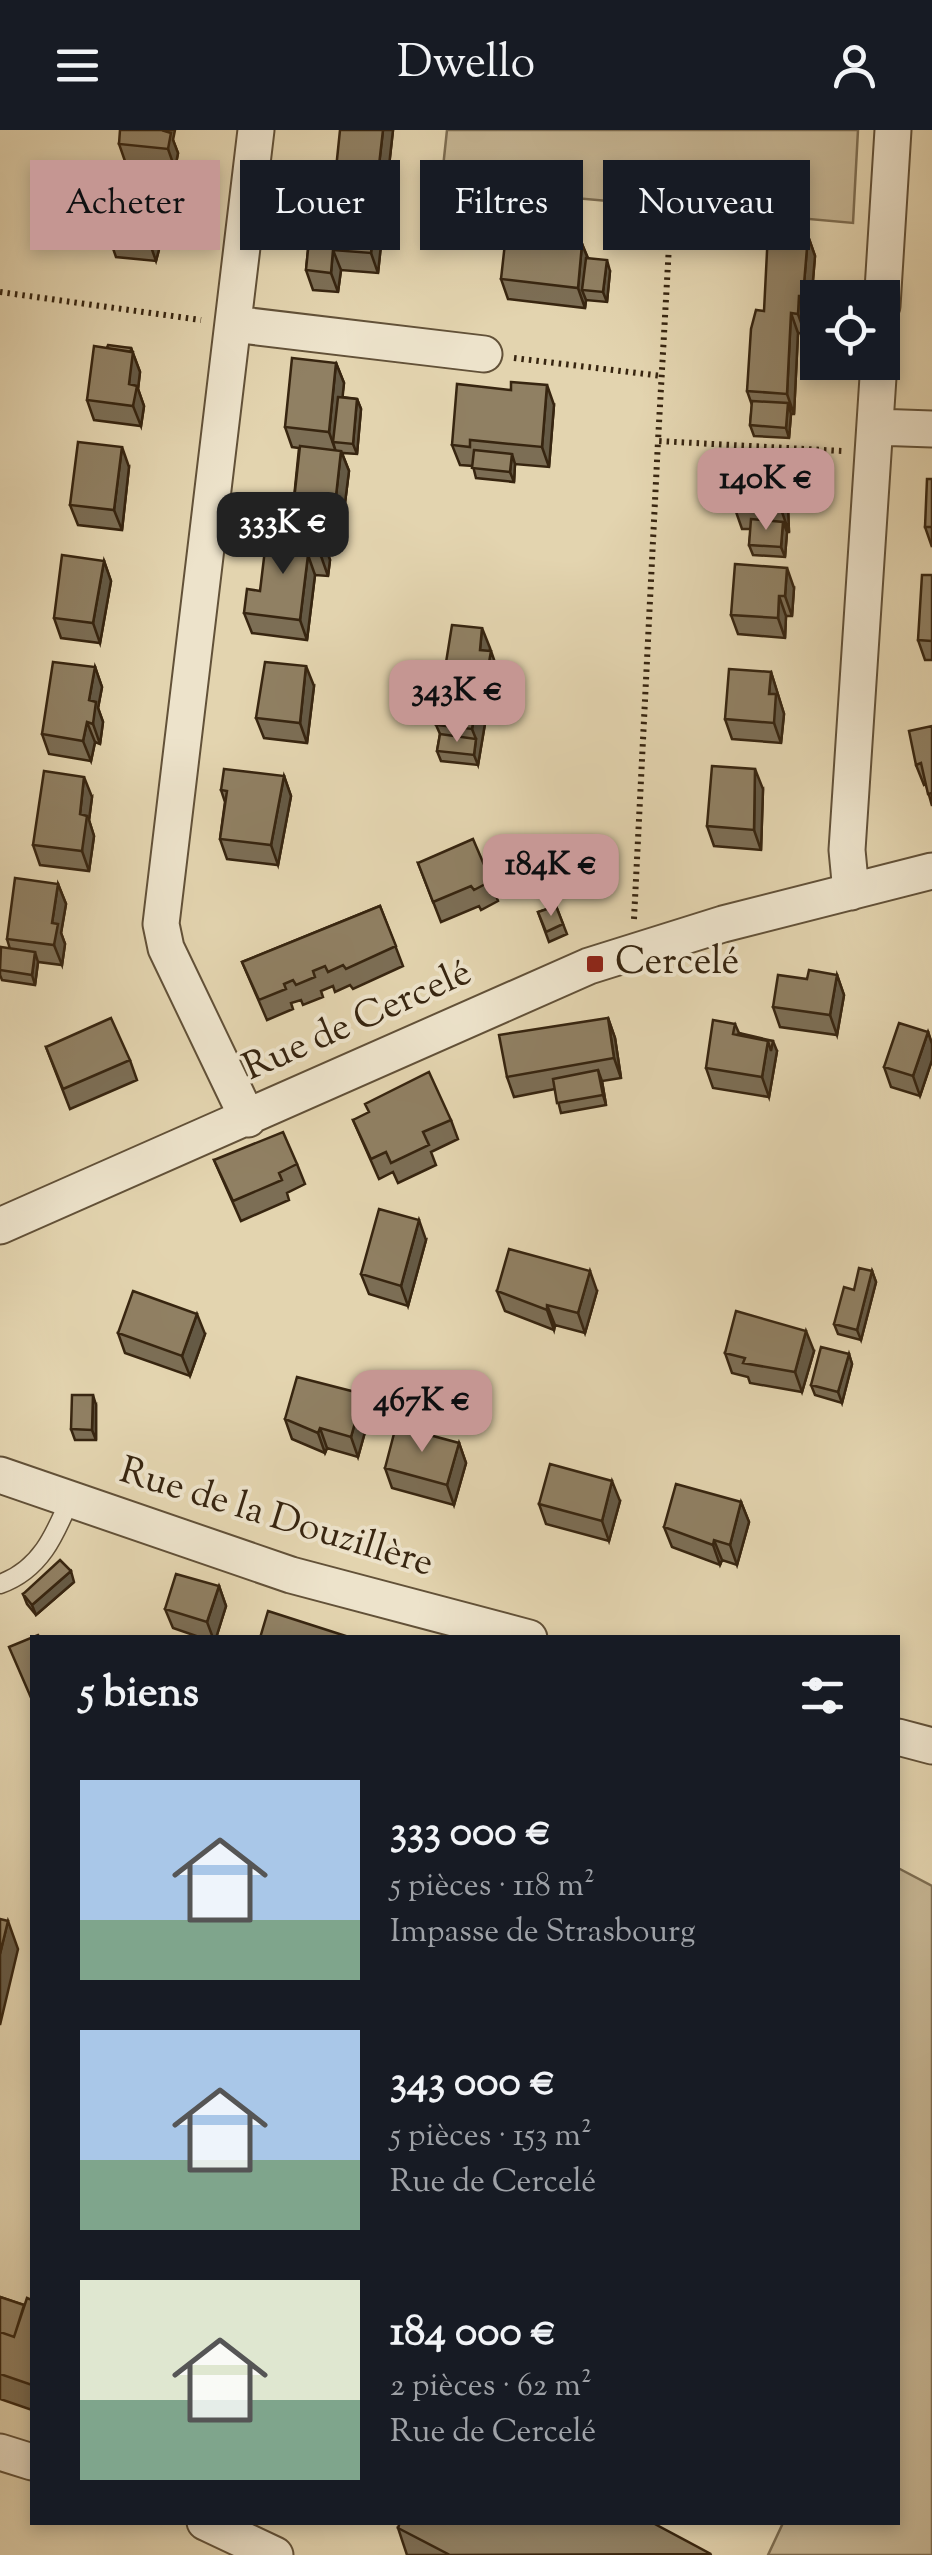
<!DOCTYPE html>
<html lang="fr">
<head>
<meta charset="utf-8">
<style>
  body { margin:0; font-family:"Sorts Mill Goudy",serif; background:#20242c; color:#f1f3f6; height:100vh; display:flex; flex-direction:column; font-size:38px; white-space:nowrap }
  * { box-sizing:border-box; margin:0 }
  p { font-size:32px; color:#9ea1a6 }
  .icon { flex:none; width:55px; height:55px; fill:none; stroke:currentColor; stroke-width:2; stroke-linecap:round; stroke-linejoin:round }
  .map { position:relative; flex:1; overflow:hidden }
  .drawer { position:absolute; left:30px; top:1505px; width:870px; height:890px; display:flex; flex-direction:column; background:#171b24; border-radius:0px; box-shadow:0 5px 15px #0003 }
  .drawer>* { flex:none }
  .guide { position:absolute; left:30px; top:30px; width:872px; height:90px; display:flex; gap:20px }
  .buttons { position:absolute; left:800px; top:150px; display:grid; gap:20px }
  .buttons a { display:grid; place-items:center; width:100px; height:100px; border-radius:0px; background:#171b24; box-shadow:0 5px 15px #0003; font-size:50px }
  .price { position:absolute; translate:-50% -85px; padding:0 22px; border-radius:20px; background:#c59692; color:#111; font-size:32px; line-height:65px; filter:drop-shadow(0 2px 5px #0008) }
  .price::after { content:''; position:absolute; left:50%; top:60px; width:30px; height:22px; margin-left:-15px; background:inherit; clip-path:polygon(0 0,100% 0,50% 100%) }
  .price.current { background:#222; color:#fff }
  ul { padding:0; list-style:none }
  li { display:flex; align-items:center; gap:30px; height:250px; padding:0 50px }
  li span { display:grid; place-items:center; flex:none; width:280px; height:200px; border-radius:0px; color:#555 }
  li>.icon { margin-inline-start:auto }
  span .icon { width:120px; height:120px; fill:#fffc; stroke-width:1 }
  li b { font-size:42px }
  h2 { display:flex; justify-content:space-between; align-items:center; height:120px; padding:0 50px; font-size:42px }
  .pill { padding:0 35px; border-radius:0px; background:#171b24; box-shadow:0 5px 15px #0003; font-size:35px; line-height:90px }
  .pill.current { background:#c59692; color:#111 }
  header { display:flex; justify-content:space-between; align-items:center; height:130px; padding:0 50px; background:#171b24; font-size:45px; font-weight:600 }
  .map>svg:first-child { display:block }
</style>
</head>
<body>
<header><svg class="icon" aria-label="menu" viewBox="0 0 24 24"><path d="M4 6h16M4 12h16M4 18h16"/></svg>Dwello<svg class="icon" aria-label="person" viewBox="0 0 24 24"><circle cx="12" cy="8" r="4"/><path d="M4 21q1-7 8-7t8 7"/></svg></header>
<div class="map">
<svg width="932" height="2425" viewBox="0 0 932 2425">
  <rect width="100%" height="100%" fill="#e3d4af"/>
  <filter id="stains"><feTurbulence type="fractalNoise" baseFrequency=".002" numOctaves="4"/><feColorMatrix values="0 0 0 0 .2 0 0 0 0 .09 0 0 0 0 .02 0 0 0 .5 -.17"/></filter>
  <radialGradient id="worn" r=".72"><stop offset=".6" stop-color="#630" stop-opacity="0"/><stop offset="1" stop-color="#630" stop-opacity=".3"/></radialGradient>
  <path fill="#c6b694" stroke="#7e6e52" stroke-width="2.5" d="M447,0H858L853,93L441,56Z
    M898,1738L932,1756V2425H768L783,2393L898,2392Z"/>
  <g fill="none" stroke-linecap="round" stroke-linejoin="round">
    <defs>
      <path id="service" d="M0,1454C40,1440 55,1405 70,1369"/>
      <path id="minor" d="M882,176L893,0
        M233,194L484,224
        M875,297L932,299
        M851,762L847,720L879,232
        M248,989L166,818L161,794L256,0
        M0,1096L589,836L723,794L932,741
        M0,1345L291,1445L529,1508
        M898,1607L932,1616
        M0,2322L32,2332
        M205,2392L275,2425"/>
    </defs>
    <use href="#service" stroke="#625138" stroke-width="21"/>
    <use href="#minor" stroke="#625138" stroke-width="39"/>
    <path stroke="#372510" stroke-width="6" stroke-dasharray="2.5 5" stroke-linecap="butt" d="M671,80L658,311L842,321
      M0,162L201,190
      M514,228L662,246
      M634,789L658,311"/>
    <use href="#service" stroke="#ede3cb" stroke-width="18"/>
    <use href="#minor" stroke="#ede3cb" stroke-width="35"/>
  </g>
  <path fill="#7c6e55" stroke="#372510" stroke-width="2.5" d="M393,0L386,63L343,59L336,39Z
    M173,10L178,23L175,39L126,34L119,14Z
    M169,81L156,131L116,127L109,107Z
    M311,90L381,115L378,143L341,140L338,162L313,160L306,140Z
    M808,106L815,126L810,186H806L805,204L798,203L794,284H791L789,308L754,306L750,295L752,275L747,261L764,181Z
    M582,114L588,128L610,141L607,172L586,170L585,178L508,169L501,149Z
    M107,218H131L140,242L138,259L144,276L141,296L94,290L87,270Z
    M336,233L344,253L342,267L357,269L361,279L357,324L342,323L349,341L340,413L323,411L330,430L328,446L315,445L307,510L252,503L244,483L298,407L292,388L299,318L292,317L285,297Z
    M554,275L549,337L515,334L514,352L476,348L473,336L460,335L452,315Z
    M129,337L122,400L78,395L70,375Z
    M932,349V417L925,397Z
    M787,353L789,402H787L785,427L753,425L749,415L751,399H742L735,379Z
    M104,431L111,451L100,513L61,508L54,488Z
    M932,445V530H925L918,510Z
    M794,458L792,486H786L785,508L738,504L731,485Z
    M490,518L489,521L498,541L494,564H490L478,635L441,631L437,621L440,604L436,595Z
    M95,537L102,557L98,578L103,592L100,614L95,612L91,631L49,624L42,604Z
    M771,542L784,584L781,613L732,609L725,589Z
    M314,556L307,613L264,608L256,588Z
    M932,596V676L926,654L924,655L916,635Z
    M284,646L291,666L278,735L227,729L220,709L225,672L221,660Z
    M763,659L761,720L714,716L707,696Z
    M92,667L89,690L94,706L89,741L40,735L33,715Z
    M418,733L491,751L498,771L481,780L479,776L441,792Z
    M58,754L66,774L61,803L65,814L62,835L38,832L35,855L2,850L0,845V826L10,819L7,809Z
    M380,776L403,836L353,859L350,855L335,862L333,856L321,861L323,867L303,875L301,870L291,873L293,879L267,890L242,832Z
    M556,776L567,804L549,812L538,782Z
    M837,845L844,865L837,905L780,897L773,877Z
    M608,888L615,908L621,948L602,951L606,975L561,983L555,959L514,967L507,947Z
    M735,894L739,903L777,921L769,967L713,958L706,938Z
    M928,902L932,914V930L920,966L891,957L884,937Z
    M46,917L130,930L137,950L70,979Z
    M353,990H451L458,1009L431,1022L436,1035L398,1053L393,1042L379,1049Z
    M214,1030L297,1034L305,1054L287,1063L289,1070L241,1091Z
    M426,1110L408,1176L369,1164L361,1144Z
    M872,1141L876,1152L861,1210L838,1204L834,1194Z
    M497,1161H597L585,1203L555,1195L554,1200L505,1181Z
    M118,1203L205,1204L190,1246L125,1223Z
    M814,1221L802,1262L750,1253L748,1247L732,1243L725,1223Z
    M849,1224L852,1234L842,1273L815,1265L811,1255Z
    M363,1264L370,1284L358,1327L327,1318L325,1323L292,1309L285,1289Z
    M96,1275V1310H75L71,1299Z
    M459,1313L466,1333L454,1375L392,1358L385,1338Z
    M620,1371L609,1411L546,1394L539,1374Z
    M741,1372L749,1392L737,1435L722,1430L720,1435L672,1417L664,1397Z
    M74,1452L36,1485L27,1474L23,1464Z
    M219,1456L226,1476L216,1508H202L173,1498L165,1479Z
    M0,2167L24,2175L32,2170V2280L0,2269Z
    M398,2398L712,2425H407Z"/>
  <path fill="#655a45" stroke="#372510" stroke-width="2.5" d="M165,0H175L173,10L178,23L175,39L168,19Z
    M383,0H393L386,63L378,44Z
    M161,61L169,81L156,131L149,111Z
    M374,95L381,115L378,143L371,123Z
    M808,106L815,126L810,186L803,166Z
    M582,114L590,134L582,160L586,170L585,178L578,158Z
    M333,120L341,140L338,162L331,143Z
    M607,130L610,141L607,172L603,162Z
    M799,166L806,186L805,204L798,184Z
    M791,183L798,203L794,284L787,264Z
    M131,218L140,242L138,259L144,276L141,296L133,276L129,254Z
    M336,233L344,253L338,312H333L336,322L329,302Z
    M547,255L554,275L549,337L542,317Z
    M357,269L361,279L357,324L353,314Z
    M788,273L791,284L789,308L786,298Z
    M122,317L129,337L122,400L114,380Z
    M341,321L349,341L340,413L333,393Z
    M512,324L515,334L514,352L510,342Z
    M780,333L787,353L789,402L782,382Z
    M783,392L787,402L785,427L781,417Z
    M323,410L330,430L328,446L321,426Z
    M308,425L315,445L307,510L300,490Z
    M104,431L111,451L100,513L93,493Z
    M787,438L794,458L792,486L785,466Z
    M779,466L786,486L785,508L778,488Z
    M482,498L490,518L488,538L491,521L498,541L494,564L480,520Z
    M306,536L314,556L307,613L300,593Z
    M95,537L102,557L98,578L103,592L100,614L93,594L89,570Z
    M771,542L784,584L781,613L774,593L769,564Z
    M482,544L490,564L478,635L474,625L476,609L472,599Z
    M87,592L95,612L91,631L83,611Z
    M755,639L763,659L761,720L754,700Z
    M284,646L291,666L278,735L271,715Z
    M84,647L92,667L89,690L94,706L89,741L82,721L80,684Z
    M58,754L66,774L61,803L65,814L62,835L54,815L52,793Z
    M35,822L38,832L35,855L32,845Z
    M837,845L844,865L837,905L830,885Z
    M608,888L615,908L621,948L614,928Z
    M928,902L932,914V930L920,966L913,946Z
    M768,911H773L777,921L769,967L762,947Z
    M598,940L602,951L606,975L603,965Z
    M419,1090L426,1110L408,1176L401,1156Z
    M590,1141L597,1161L585,1203L578,1183Z
    M872,1141L876,1152L861,1210L857,1200Z
    M547,1175L555,1195L554,1200L547,1180Z
    M197,1184L205,1204L190,1246L182,1226Z
    M806,1201L814,1221L802,1262L795,1242Z
    M849,1224L852,1234L842,1273L838,1262Z
    M363,1264L370,1284L358,1327L351,1307Z
    M93,1265L96,1275V1310L92,1300Z
    M320,1298L327,1318L325,1323L318,1303Z
    M459,1313L466,1333L454,1375L447,1355Z
    M612,1351L620,1371L609,1411L602,1391Z
    M741,1372L749,1392L737,1435L730,1415Z
    M714,1410L722,1430L720,1435L713,1415Z
    M71,1441L74,1452L36,1485L32,1475Z
    M219,1456L226,1476L216,1508H213L207,1492Z
    M8,1791L18,1819L0,1895V1824Z"/>
  <path fill="#908063" stroke="#372510" stroke-width="2.5" d="M120,0H165L164,1L171,3L168,19L119,14Z
    M340,0H383L378,44L336,39Z
    M115,57L161,61L149,111L109,107Z
    M311,90L374,95L371,123L333,120L331,143L306,140Z
    M768,102L808,106L803,166H799L798,184L791,183L787,264L747,261L751,199L756,180L764,181Z
    M506,104L582,114L578,158L501,149Z
    M586,128L607,130L603,162L582,160Z
    M108,215L131,218V222L107,218Z
    M94,216L133,222L129,254L137,256L133,276L87,270Z
    M292,228L336,233L329,302L285,297Z
    M511,252L547,255L542,317L470,310V317L452,315L457,254L511,260Z
    M338,267L357,269L353,314L333,312Z
    M752,271L788,273L786,298L750,295Z
    M78,312L122,317L114,380L70,375Z
    M300,316L341,321L333,393L292,388Z
    M474,320L512,324L510,342L472,338Z
    M739,329L780,333L782,382L735,379Z
    M927,349H932V397H925Z
    M751,389L783,392L781,417L749,415Z
    M267,403L323,410L321,426L308,425L300,490L244,483L247,459L260,461Z
    M62,425L104,431L93,493L54,488Z
    M735,434L787,438L785,466H779L778,488L731,485Z
    M922,445H932V511L918,510Z
    M452,495L482,498L480,520L491,521L487,544H482L472,599L436,595Z
    M53,532L95,537L89,570L96,572L93,594L87,592L83,611L42,604Z
    M265,532L306,536L300,593L256,588Z
    M729,539L771,542L769,564H776L774,593L725,589Z
    M932,596V663L928,664L921,633L916,635L909,601Z
    M440,604L476,609L474,625L437,621Z
    M712,636L755,639L754,700L707,696Z
    M224,639L284,646L271,715L220,709L227,661L221,660Z
    M44,641L84,647L80,684L87,686L82,721L33,715Z
    M473,709L491,751L474,760L471,756L433,772L418,733Z
    M15,748L58,754L52,793L58,794L54,815L7,809Z
    M380,776L396,816L346,839L343,835L328,842L325,836L313,841L315,847L296,855L293,850L284,854L286,859L259,870L242,832Z
    M556,776L563,794L546,802L538,782Z
    M1,817L35,822L32,845L0,840Z
    M809,840L837,845L830,885L773,877L778,845L807,849Z
    M111,888L130,930L63,959L46,917Z
    M608,888L614,928L507,947L499,905Z
    M713,890L735,894L733,904L768,911L762,947L706,938Z
    M899,893L928,902L913,946L884,937Z
    M739,903L773,911L771,921L768,911L738,905Z
    M598,940L603,965L557,973L553,949Z
    M429,942L451,990L423,1002L429,1015L391,1033L386,1022L371,1029L353,990L369,982L365,974Z
    M283,1002L297,1034L279,1043L282,1050L233,1071L214,1030Z
    M379,1079L419,1090L401,1156L361,1144Z
    M509,1119L590,1141L578,1183L547,1175V1180L497,1161Z
    M859,1138L872,1141L857,1200L834,1194L844,1157L854,1160Z
    M133,1161L197,1184L182,1226L118,1203Z
    M736,1181L806,1201L795,1242L743,1233L745,1228L725,1223Z
    M821,1217L849,1224L838,1262L811,1255Z
    M297,1247L363,1264L351,1307L320,1298L318,1303L285,1289Z
    M72,1265H93L92,1300L71,1299Z
    M396,1296L459,1313L447,1355L385,1338Z
    M550,1334L612,1351L602,1391L539,1374Z
    M676,1354L741,1372L730,1415L714,1410L713,1415L664,1397Z
    M60,1430L71,1441L32,1475L23,1464Z
    M176,1444L219,1456L207,1492L165,1479Z
    M268,1481L352,1508H260Z
    M38,1505L40,1508H32V1570L9,1517Z
    M0,1789L8,1791L0,1824Z
    M0,2167L24,2175L14,2207L0,2202Z
    M27,2168L32,2170V2255L0,2244V2202L14,2207Z
    M400,2392H651L711,2424L450,2425L398,2398Z"/>
  <rect fill="#8f2418" stroke="#ede3cb" stroke-width="4" x="585" y="824" width="20" height="20" rx="5"/>
  <g text-anchor="middle" dominant-baseline="central" stroke-width="8" stroke-linejoin="round" paint-order="stroke">
    <g font-size="38" fill="#372510" stroke="#ede3cb" text-anchor="start">
      <text x="615" y="834">Cercelé</text>
    </g>
    <g font-size="38" fill="#372510" stroke="#ede3cb">
      <text transform="translate(358 892) rotate(-24)">Rue de Cercelé</text>
      <text transform="translate(276 1389) rotate(17)">Rue de la Douzillère</text>
    </g>
  </g>
  <rect width="100%" height="100%" filter="url(#stains)"/>
  <rect width="100%" height="100%" fill="url(#worn)"/>
</svg>
<div class="buttons">
<a><svg class="icon" aria-label="locate" viewBox="0 0 24 24"><circle cx="12" cy="12" r="6"/><path d="M12 2v4M12 18v4M2 12h4M18 12h4"/></svg></a>
</div>
<b class="price" style="left:766px;top:403px">140K €</b>
<b class="price current" style="left:283px;top:447px">333K €</b>
<b class="price" style="left:457px;top:615px">343K €</b>
<b class="price" style="left:551px;top:789px">184K €</b>
<b class="price" style="left:422px;top:1325px">467K €</b>
<div class="guide">
<a class="pill current">Acheter</a>
<a class="pill">Louer</a>
<a class="pill">Filtres</a>
<a class="pill">Nouveau</a>
</div>
<section class="drawer">
<h2>5 biens<svg class="icon" aria-label="filters" viewBox="0 0 24 24"><path d="M4 7h16M4 17h16"/><circle cx="9" cy="7" r="2"/><circle cx="15" cy="17" r="2"/></svg></h2>
<ul>
<li><span style="background:linear-gradient(#a9c7e8 70%,#7fa58c 0)"><svg class="icon" aria-label="home" viewBox="0 0 24 24"><path d="M3 11l9-7 9 7M6 9v11h12V9"/></svg></span><div><b>333 000 €</b><p>5 pièces · 118 m²</p><p>Impasse de Strasbourg</p></div></li>
<li><span style="background:linear-gradient(#a9c7e8 65%,#7fa58c 0)"><svg class="icon" aria-label="home" viewBox="0 0 24 24"><path d="M3 11l9-7 9 7M6 9v11h12V9"/></svg></span><div><b>343 000 €</b><p>5 pièces · 153 m²</p><p>Rue de Cercelé</p></div></li>
<li><span style="background:linear-gradient(#dfe7d0 60%,#7fa58c 0)"><svg class="icon" aria-label="home" viewBox="0 0 24 24"><path d="M3 11l9-7 9 7M6 9v11h12V9"/></svg></span><div><b>184 000 €</b><p>2 pièces · 62 m²</p><p>Rue de Cercelé</p></div></li>
</ul>
</section>
</div>
</body>
</html>
